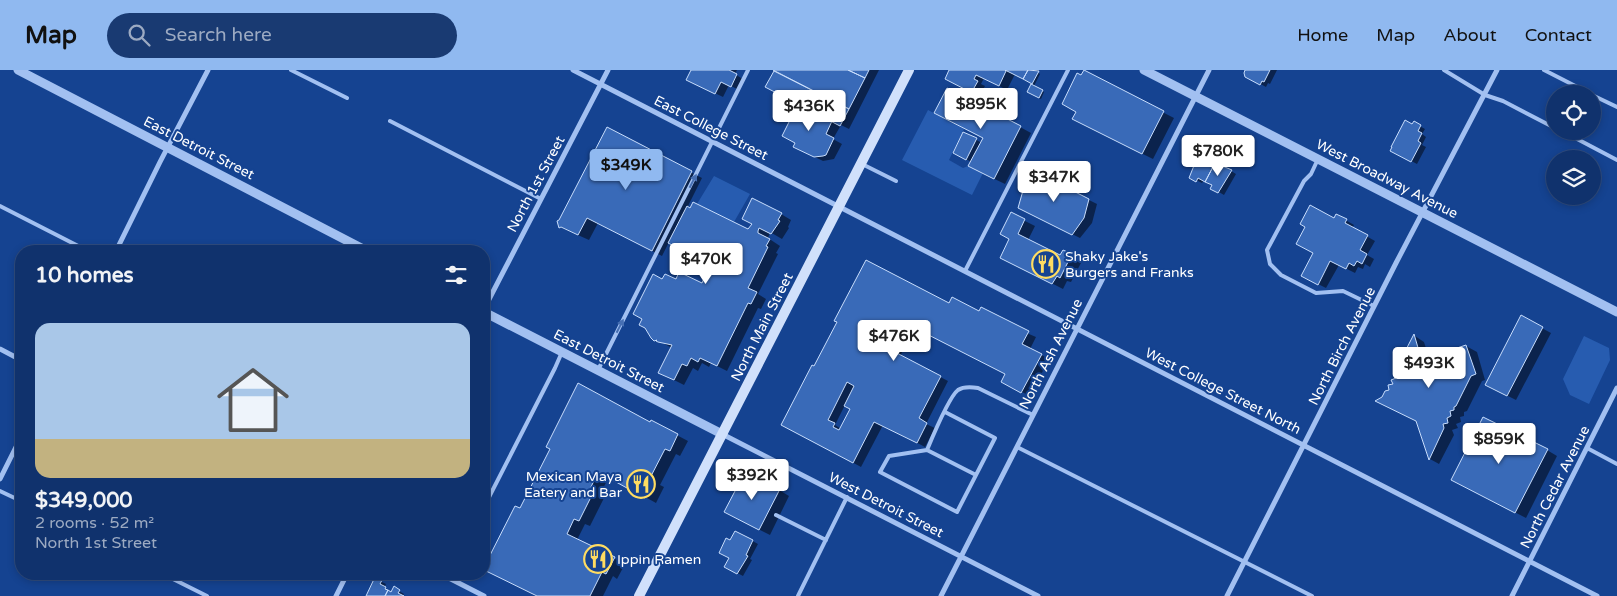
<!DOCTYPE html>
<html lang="en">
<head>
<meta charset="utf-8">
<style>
  body { margin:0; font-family:"Varela Round",sans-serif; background:#193a72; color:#f1f3f6; height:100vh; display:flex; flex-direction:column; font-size:19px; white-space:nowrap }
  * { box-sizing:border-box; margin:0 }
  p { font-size:16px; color:#9caac2 }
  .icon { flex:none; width:28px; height:28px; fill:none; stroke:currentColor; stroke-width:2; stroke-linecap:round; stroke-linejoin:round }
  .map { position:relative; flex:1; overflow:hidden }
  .sheet { position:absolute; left:15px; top:175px; width:475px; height:335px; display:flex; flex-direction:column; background:#10326d; border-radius:20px; box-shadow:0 2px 8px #0003,0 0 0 1px #304d80 }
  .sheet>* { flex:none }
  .tools { position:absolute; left:1546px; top:15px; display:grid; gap:10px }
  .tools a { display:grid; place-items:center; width:55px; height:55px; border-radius:50%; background:#10326d; box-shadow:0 2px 8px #0003,0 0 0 1px #304d80; font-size:25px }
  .price { position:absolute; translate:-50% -42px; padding:0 11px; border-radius:5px; background:#fff; color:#222; font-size:16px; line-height:32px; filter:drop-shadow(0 1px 2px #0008) }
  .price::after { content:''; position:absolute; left:50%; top:30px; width:15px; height:11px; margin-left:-8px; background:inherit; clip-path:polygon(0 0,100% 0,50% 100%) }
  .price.on { background:#90b9f0; color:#111 }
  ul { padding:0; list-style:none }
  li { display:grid; align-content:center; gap:10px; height:265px; padding:0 20px }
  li+li { border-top:1px solid #304d80 }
  li span { display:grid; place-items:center; height:155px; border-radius:15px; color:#555 }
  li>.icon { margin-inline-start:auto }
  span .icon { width:90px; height:90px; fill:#fffc; stroke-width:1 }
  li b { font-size:21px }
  h2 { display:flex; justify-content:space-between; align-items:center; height:60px; padding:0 20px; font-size:21px }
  header { display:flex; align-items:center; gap:30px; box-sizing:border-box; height:70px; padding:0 25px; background:#90b9f0; color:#111 }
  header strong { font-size:24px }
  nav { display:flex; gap:28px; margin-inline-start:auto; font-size:18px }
  .search { width:350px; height:45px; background:#193a72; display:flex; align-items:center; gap:12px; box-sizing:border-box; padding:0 18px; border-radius:28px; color:#9caac2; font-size:19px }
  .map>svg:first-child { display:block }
</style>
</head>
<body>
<header>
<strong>Map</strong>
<div class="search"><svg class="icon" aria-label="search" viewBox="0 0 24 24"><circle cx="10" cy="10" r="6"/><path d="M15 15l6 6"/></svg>Search here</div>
<nav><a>Home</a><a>Map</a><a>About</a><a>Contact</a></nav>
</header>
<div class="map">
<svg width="1617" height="526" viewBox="0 0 1617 526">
  <rect width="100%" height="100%" fill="#154391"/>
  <path fill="#275cb0" d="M928,40L964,59L949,90L963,98L968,96L983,103L972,125L902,90Z
    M714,106L750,124L734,152L697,134Z
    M1584,266L1609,278L1610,290L1589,334L1570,325L1563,309Z"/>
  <path fill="#0007" fill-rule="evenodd" d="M692,0H737L735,4L744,10L739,20L729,15L723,27L696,14Z
    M774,0H879L849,59L841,55L833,69L842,74L834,89L823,91L803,81L800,34L767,17L775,1Z
    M951,0H1038L1037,2L1040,4L1034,16L1044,22L1041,29L1028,22L1033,14L1015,4L1007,20L984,8L981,14L985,16L981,23L986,25L984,29L954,13Z
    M1247,0H1277L1270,14L1268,13L1266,17L1246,6Z
    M1084,2L1174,48L1153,89L1084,55L1078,42L1082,7Z
    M1414,53L1425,59L1422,64L1426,67L1422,75L1426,77L1417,94L1392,81Z
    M1020,57L1031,63L1005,114L980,102L972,92L959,86L964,63L982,73Z
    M607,59L702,108L687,138L749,161L781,144L791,150L788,157L789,158L782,169L770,162L768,168L780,176L776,183L778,184L758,224L766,229L761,239L758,238L727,301L711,293L709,297L702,293L698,301L693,298L684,315L670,308L672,278L652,267L663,210L702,215L707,207L693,185L669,172L662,186L598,153L589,170L560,157V151Z
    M1231,101L1236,104L1224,125L1212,118L1214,115L1204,110L1202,113L1190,107Z
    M1089,130L1097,134L1092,153L1080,168L1028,142Z
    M1011,144L1035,156L1028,170L1061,187L1071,186L1082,191L1071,212L1067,211L1063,219L1012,193Z
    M1337,145L1354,155L1352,158L1375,171L1367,185L1374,189L1370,197L1365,194L1363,199L1358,197L1355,203L1339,195L1326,218L1310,210Z
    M950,235L980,243L1036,267L1030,279L1049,289L1030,326L1010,316L1007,304L916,257L900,286L948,311L926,354L935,358L925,377L883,355L861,397L791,359L815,298L839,252ZM845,335L851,339L841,359L835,355Z
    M1521,247L1551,263L1516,330L1494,319Z
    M1415,266L1424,272L1429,288L1440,293L1466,276L1477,282L1485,310L1482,311L1467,341L1464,342V346L1460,347L1461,352L1456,354L1458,358L1452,360L1454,365L1439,394L1430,389L1418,351L1391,321L1397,308L1396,303Z
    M652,352L688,371L680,386L676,384L660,415L664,417L656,433L609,407L600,424L605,426L590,456L585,454L577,470L625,494L617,509L613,506L603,526H537L484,499L520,440Z
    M1547,380L1557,386L1526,448L1462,415Z
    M779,420L789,426L770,465L736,448Z
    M736,462L758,474L750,489L752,490L743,506L726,497L731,488V472Z
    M376,509L386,514L384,518L391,523L394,518L404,524L403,526H367Z"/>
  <path fill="#396ab8" stroke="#c8ddfc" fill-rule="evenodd" d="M691,0H729L737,4L731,17L721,12L715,24L686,10Z
    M773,0H848L865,8L849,39Z
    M848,0H869L865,8Z
    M949,0H1005L1006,1L999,16L976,5L974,9L978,11L974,18L978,20L976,25L945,9Z
    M1005,0H1028L1023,9Z
    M1028,0L1039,1L1032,14L1023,9Z
    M1084,0L1164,41L1142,84L1072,49L1076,42L1062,34L1077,3L1081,5Z
    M1245,0H1270L1264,12L1262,11L1260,15L1245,7L1244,3Z
    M774,1L849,39L840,56L765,17Z
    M1031,14L1043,20L1039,28L1027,22Z
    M947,18L1021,56L994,109L968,96L983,68L934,43Z
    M798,34L832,51L826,64L834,68L826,85L823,86L814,87L793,77L795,73L782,66Z
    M1405,50L1412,54L1414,51L1421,55L1418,61L1422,63L1418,71L1421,73L1411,92L1390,81L1392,77H1391Z
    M607,57L692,101L652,181L587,148L578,165L561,157L559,158L557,151L559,150Z
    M963,62L977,68L966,90L953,83Z
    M1199,83L1215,93L1205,112L1198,108L1196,112L1189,108Z
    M1215,93L1232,100L1218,123L1210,119L1212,115L1205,112Z
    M1036,102L1089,129L1084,148L1072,165L1018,138L1024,117Z
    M752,128L782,143L778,150L780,151L771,164L759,158L758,161V163L770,169L766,176L768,177L748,218L757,222L751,234L748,233L717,296L700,288L698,292L691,288L687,296L682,294L674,310L658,303L672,275L658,272L656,271L657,270L654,271L651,268L645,258L639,255L642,249L633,244L653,204L662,209L665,204L676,209L679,202L702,213L705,206L686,197L692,185L668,173L687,136L690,138L693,132L748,159L752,154L742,149Z
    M1310,135L1334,148L1336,144L1347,149L1345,153L1368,165L1360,180L1367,184L1362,194L1357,191L1354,196L1349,193L1346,199L1330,191L1318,215L1301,206L1313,183L1296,174L1305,157L1300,154Z
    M1011,142L1025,149L1018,164L1060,185L1063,180L1072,184L1060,208L1057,206L1052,214L1000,188L1009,169L1000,164Z
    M866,190L949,233L952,227L979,241L981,237L1029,261L1022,274L1042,284L1021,323L1001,312L1005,304L907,254L893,281L941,306L919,348L927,353L917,373L874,352L853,393L781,355L812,295L814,296L837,252L834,251ZM847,312L854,316L844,336L850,339L839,360L833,357L835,353L828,350Z
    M1521,245L1543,257L1507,326L1485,315Z
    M1414,264L1421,288L1423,287L1422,283L1440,292L1443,286L1442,283L1466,275L1476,304L1471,306L1456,336L1454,337V340L1450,341L1451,346L1447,348L1448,353L1443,354L1444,358L1429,390L1416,351L1375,331L1382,327L1385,321L1389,320L1388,315L1393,314L1391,310L1396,308L1394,303Z
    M578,313L650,352L651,350L678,364L670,381L665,379L650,408L654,410L645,428L598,402L591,417L595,419L579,451L574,449L567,464L615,487L606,504L602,502L590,526H537L484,500V497L515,436L520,438L550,379L546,377Z
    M1483,347L1548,379L1515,443L1451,410Z
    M745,402L780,419L759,460L724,442Z
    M735,461L753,470L746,485L748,486L737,504L724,497L729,488L719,483L726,468L730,470Z
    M375,507L382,510L380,514L386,517L385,519L388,520L385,526H366Z
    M394,516L400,520L398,523L404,526H385L388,520L391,522Z"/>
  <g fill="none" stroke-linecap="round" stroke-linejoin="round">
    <path stroke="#a2c0f1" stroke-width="4" d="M291,0L347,28
      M1444,0L1485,25L1503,31L1555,58
      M1544,0L1591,24
      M1592,25L1617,37
      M390,51L541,129
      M1562,61L1617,90
      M1318,89L1311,104L1304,111L1267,180L1270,194L1281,205L1316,223L1343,221L1374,236
      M862,94L896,111
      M0,136L88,181
      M965,201L1068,0
      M598,300L748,0
      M945,342L995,368L957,442L880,402L889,386L927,380C932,368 950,326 958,320C964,316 972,317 978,318L1033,345
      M1017,377L1312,526
      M1587,378L1617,394
      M927,380L976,405
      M0,421L21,431
      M484,437L555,298L562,282
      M776,445L826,470
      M163,504L207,526
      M798,526L847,427"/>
    <path stroke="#a2c0f1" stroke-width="5" d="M573,0L1597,526
      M116,181L160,92L208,0
      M484,239L608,0
      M0,279L21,290
      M722,364L1038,526
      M0,409L21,367
      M441,504L484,526
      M336,526L347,504
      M941,526L1209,0
      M1227,526L1396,193L1497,0
      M1512,526L1617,318"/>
    <path stroke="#a2c0f1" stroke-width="9" d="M18,0L367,181
      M1144,0L1617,242
      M484,242L722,364"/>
    <path stroke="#d0e0fb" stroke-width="10" d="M639,526L909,0"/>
  </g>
  <defs><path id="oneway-solid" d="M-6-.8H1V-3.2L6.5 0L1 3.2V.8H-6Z" transform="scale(1.25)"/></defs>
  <g fill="#466fb3">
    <use href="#oneway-solid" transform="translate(693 111) rotate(-63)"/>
    <use href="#oneway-solid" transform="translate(620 256) rotate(-63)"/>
  </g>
  <defs>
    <symbol id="restaurant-ring" viewBox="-11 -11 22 22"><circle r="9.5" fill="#154391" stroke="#ffdc61" stroke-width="1.5"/><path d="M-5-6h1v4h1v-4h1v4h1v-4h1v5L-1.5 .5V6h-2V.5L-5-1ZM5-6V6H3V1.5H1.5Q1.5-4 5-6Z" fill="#ffdc61"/></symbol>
  </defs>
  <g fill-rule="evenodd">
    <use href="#restaurant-ring" x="1030" y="178" width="32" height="32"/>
    <use href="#restaurant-ring" x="625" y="398" width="32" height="32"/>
    <use href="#restaurant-ring" x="582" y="473" width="32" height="32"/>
  </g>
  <g text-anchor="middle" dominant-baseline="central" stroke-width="4" stroke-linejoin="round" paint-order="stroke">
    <g font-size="14" fill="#fff" stroke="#154391">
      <text transform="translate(711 58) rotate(27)">East College Street</text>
      <text transform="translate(199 78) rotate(27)">East Detroit Street</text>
      <text transform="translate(1387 109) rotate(27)">West Broadway Avenue</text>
      <text transform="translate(536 114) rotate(-62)">North 1st Street</text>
      <text transform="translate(762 257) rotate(-63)">North Main Street</text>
      <text transform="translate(1342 276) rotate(-63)">North Birch Avenue</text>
      <text transform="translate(1051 284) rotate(-63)">North Ash Avenue</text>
      <text transform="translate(609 291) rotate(27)">East Detroit Street</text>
      <text transform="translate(1223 321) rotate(27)">West College Street North</text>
      <text transform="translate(1555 417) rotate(-63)">North Cedar Avenue</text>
      <text transform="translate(886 435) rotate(27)">West Detroit Street</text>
    </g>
    <g font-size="14" fill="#fff" stroke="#154391" text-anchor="start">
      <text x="1065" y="186">Shaky Jake's<tspan x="1065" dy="16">Burgers and Franks</tspan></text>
      <text x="622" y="406" text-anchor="end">Mexican Maya<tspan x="622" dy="16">Eatery and Bar</tspan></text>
      <text x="617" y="489">Ippin Ramen</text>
    </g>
  </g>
</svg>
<div class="tools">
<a><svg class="icon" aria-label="locate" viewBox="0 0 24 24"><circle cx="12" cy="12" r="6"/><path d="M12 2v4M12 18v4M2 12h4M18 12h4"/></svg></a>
<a><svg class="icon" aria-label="layers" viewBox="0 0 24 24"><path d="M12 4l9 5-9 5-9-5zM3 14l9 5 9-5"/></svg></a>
</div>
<b class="price" style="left:981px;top:60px">$895K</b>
<b class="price" style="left:809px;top:62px">$436K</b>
<b class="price" style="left:1218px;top:107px">$780K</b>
<b class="price on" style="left:626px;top:121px">$349K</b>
<b class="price" style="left:1054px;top:133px">$347K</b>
<b class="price" style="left:706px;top:215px">$470K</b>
<b class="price" style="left:894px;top:292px">$476K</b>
<b class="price" style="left:1429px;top:319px">$493K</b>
<b class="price" style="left:1499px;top:395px">$859K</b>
<b class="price" style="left:752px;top:431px">$392K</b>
<section class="sheet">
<h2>10 homes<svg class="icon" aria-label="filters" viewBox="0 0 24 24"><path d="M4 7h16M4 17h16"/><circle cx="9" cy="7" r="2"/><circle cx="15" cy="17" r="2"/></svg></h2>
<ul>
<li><span style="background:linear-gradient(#a9c7e8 75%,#c2b280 0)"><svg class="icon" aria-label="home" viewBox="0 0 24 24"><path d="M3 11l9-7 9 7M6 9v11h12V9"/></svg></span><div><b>$349,000</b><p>2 rooms · 52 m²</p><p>North 1st Street</p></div></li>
</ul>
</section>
</div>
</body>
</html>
